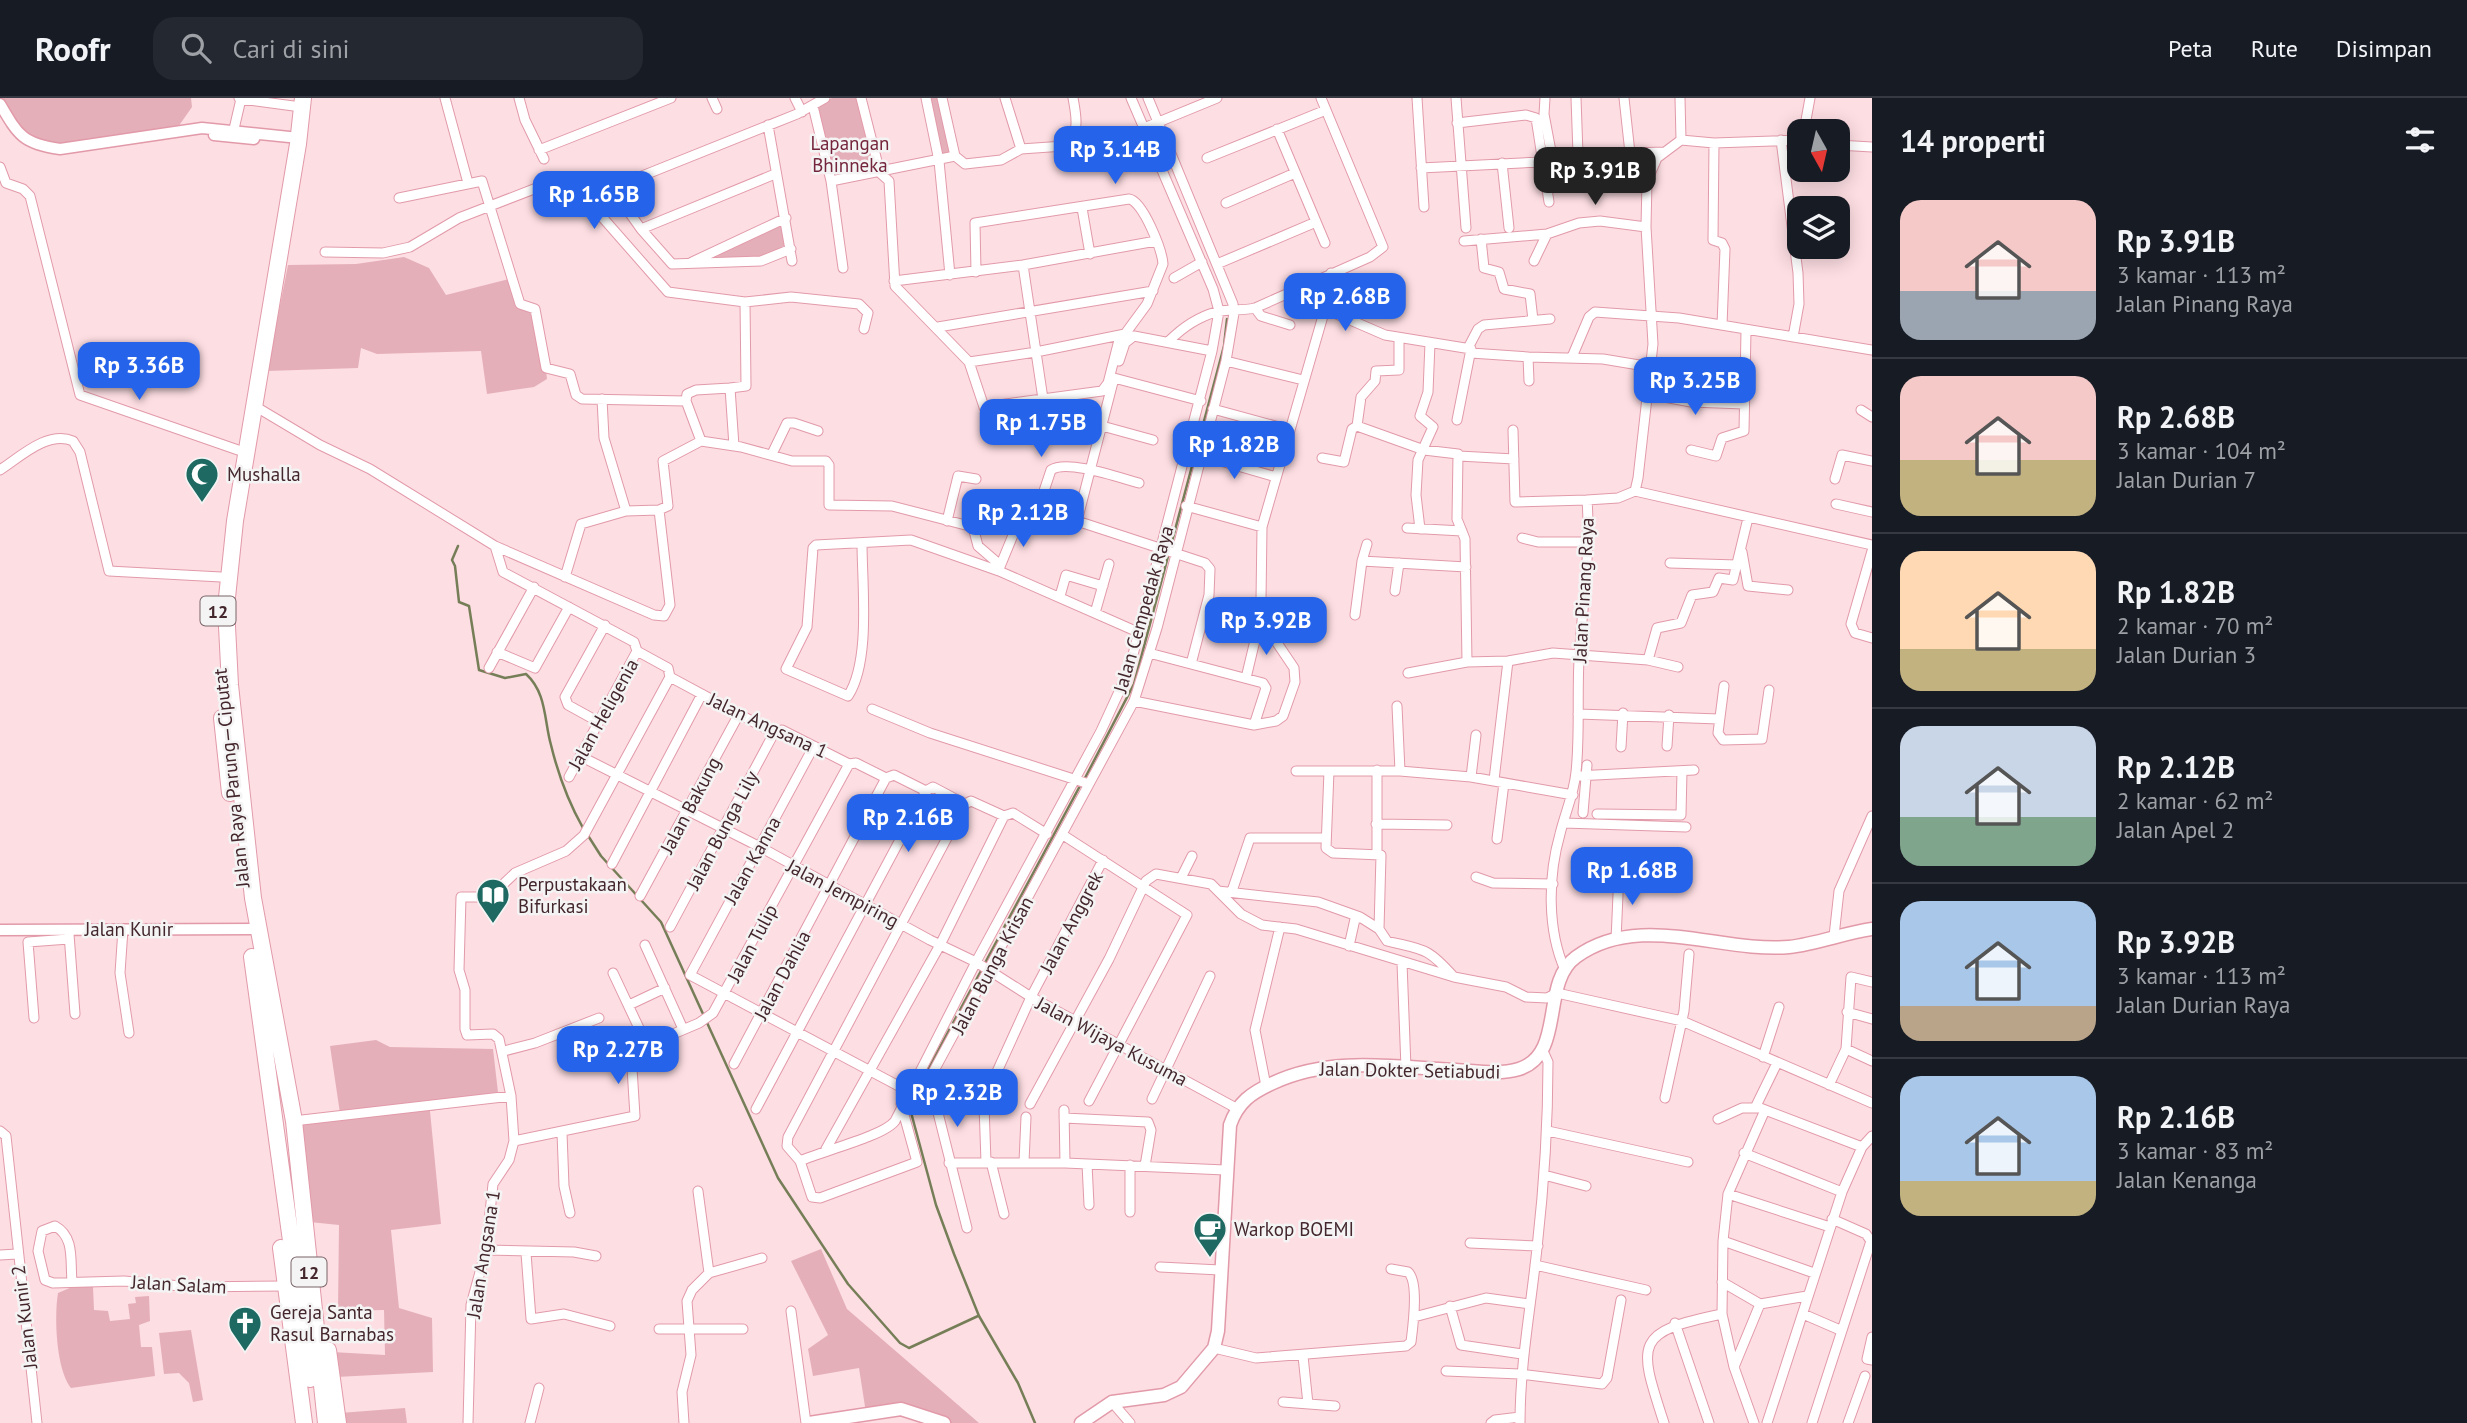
<!DOCTYPE html>
<html lang="id">
<head>
<meta charset="utf-8">
<style>
  body { margin:0; font-family:"PT Sans",sans-serif; background:#242831; color:#f1f3f6; height:100vh; display:flex; flex-direction:column; font-size:26px; white-space:nowrap }
  * { box-sizing:border-box; margin:0 }
  p { font-size:23px; color:#9ea1a6 }
  .icon { flex:none; width:38px; height:38px; fill:none; stroke:currentColor; stroke-width:2; stroke-linecap:round; stroke-linejoin:round }
  .map { position:relative; flex:1; overflow:hidden }
  .details { display:flex; flex-direction:column; background:#171b24; width:595px }
  .details>* { flex:none }
  .needle { width:46px; rotate:172deg }
  .fabs { position:absolute; left:1787px; top:21px; display:grid; gap:14px }
  .fabs a { display:grid; place-items:center; width:63px; height:63px; border-radius:14px; background:#171b24; box-shadow:0 4px 18px #0003; font-size:35px }
  .price { position:absolute; translate:-50% -60px; padding:0 16px; border-radius:14px; background:#2563eb; color:#fff; font-size:23px; line-height:46px; filter:drop-shadow(0 2px 4px #0008) }
  .price::after { content:''; position:absolute; left:50%; top:42px; width:21px; height:16px; margin-left:-10px; background:inherit; clip-path:polygon(0 0,100% 0,50% 100%) }
  .price.on { background:#222; color:#fff }
  ul { padding:0; list-style:none }
  li { display:flex; align-items:center; gap:21px; height:175px; padding:0 28px }
  li+li { border-top:2px solid #363941 }
  li span { display:grid; place-items:center; flex:none; width:196px; height:140px; border-radius:21px; color:#555 }
  li>.icon { margin-inline-start:auto }
  span .icon { width:84px; height:84px; fill:#fffc; stroke-width:1 }
  li b { font-size:30px }
  h2 { display:flex; justify-content:space-between; align-items:center; height:84px; padding:0 28px; font-size:30px }
  header { display:flex; align-items:center; gap:42px; box-sizing:border-box; height:98px; padding:0 35px; background:#171b24; border-bottom:2px solid #363941 }
  header strong { font-size:33px }
  nav { display:flex; gap:38px; margin-inline-start:auto; font-size:24px }
  .search { width:490px; height:63px; background:#242831; display:flex; align-items:center; gap:18px; box-sizing:border-box; padding:0 24px; border-radius:21px; color:#9ea1a6; font-size:26px }
  main { display:flex; flex:1; min-height:0 }
  .map>svg:first-child { display:block }
</style>
</head>
<body>
<header>
<strong>Roofr</strong>
<div class="search"><svg class="icon" aria-label="search" viewBox="0 0 24 24"><circle cx="10" cy="10" r="6"/><path d="M15 15l6 6"/></svg>Cari di sini</div>
<nav><a>Peta</a><a>Rute</a><a>Disimpan</a></nav>
</header>
<main>
<div class="map">
<svg width="1872" height="1325" viewBox="0 0 1872 1325">
  <rect width="100%" height="100%" fill="#fddee3"/>
  <path fill="#e5afb9" d="M0,0H191L192,9L178,29L63,51L28,42Z
    M832,0H856L874,71L835,79L817,10Z
    M926,0H942L955,58L939,63Z
    M784,125L787,150L762,160L698,163Z
    M404,159L429,170L446,197L509,181L522,211L540,220L547,281L534,289L487,296L481,253L377,256L361,250L358,270L267,273L288,167L356,166Z
    M376,942L390,949L493,951L499,1003L430,1013L441,1126L391,1132L399,1210L432,1220L433,1274L336,1279L332,1254L385,1257L384,1212L338,1213L339,1127L300,1123L286,1028L341,1022L330,948Z
    M821,1151L847,1211L979,1325H947L904,1310L866,1315L859,1270L813,1278L808,1251L828,1237L791,1163Z
    M72,1189H93L94,1212L108,1213L110,1223L130,1221L128,1206L136,1205L135,1199L149,1198L150,1223L139,1227L141,1249H152L155,1278L71,1290C56,1271 54,1219 58,1195Z
    M191,1232L203,1302L193,1304L189,1285L179,1275L164,1276L159,1235Z
    M405,1310L407,1325H341L340,1315Z"/>
  <g fill="none" stroke-linecap="round" stroke-linejoin="round">
    <path stroke="#767e58" stroke-width="2.5" d="M458,448L452,462L455,468L459,504L469,508L479,572L505,580L526,576C547,595 544,623 551,647C558,676 569,705 583,730
      M1085,680L1134,586L1224,248L1227,221
      M587,736L601,758L661,824L778,1080L848,1186L900,1245L909,1250L978,1218
      M985,865L1081,686
      M917,992L982,871
      M914,997L909,1007L936,1107L954,1156L979,1218L1018,1285L1035,1325"/>
    <defs>
      <path id="minor" d="M445,0L468,85
        M519,0L525,22L544,61
        M712,0L717,11
        M795,0L802,14
        M861,0L880,75L889,83L895,188L969,264L984,309L1102,293L1108,285L1120,238
        M926,0L939,63L950,177
        M942,0L955,58
        M1005,0L1021,51
        M1417,0L1424,109
        M1456,0L1466,130
        M1545,0L1544,16L1553,64
        M1576,0L1578,56
        M1624,0L1630,55
        M241,1L301,9
        M813,8L831,83L843,170
        M1457,25L1526,17L1536,20L1549,104
        M768,27L792,163
        M1144,30L1217,0
        M234,31L241,1L239,0
        M1277,31L1325,145
        M1804,33L1810,0
        M1681,42L1714,45L1799,42
        M1781,42L1798,175L1799,206L1793,239
        M1714,45L1713,142L1722,145L1725,151L1722,227
        M1838,47L1872,49
        M539,52L671,0
        M955,58L965,66L1001,62L1021,51L1064,48C1081,36 1076,17 1073,0
        M1207,60L1326,12
        M1560,63L1578,56L1608,59
        M1502,65L1509,130
        M0,69L6,85L23,91L30,98L80,297L238,352
        M1421,70L1560,63L1587,66L1630,55L1665,54
        M831,83L955,58
        M399,100L482,83L520,206L535,211L546,270L570,276L576,297L582,301L686,303L701,343
        M1226,105L1295,75
        M1082,110L1090,156
        M641,131L775,76
        M1481,141L1484,170L1499,174L1504,191L1530,196L1533,222
        M1464,143L1547,136L1579,125L1600,123L1646,129
        M791,151L761,163L672,166L641,131L612,90L797,16L825,0
        M325,154L383,155L410,149L459,120L552,84L574,87L668,194L745,204L791,199L859,206L868,215L864,231
        M1534,163L1547,136
        M692,164L786,120
        M1217,166L1316,124
        M1023,167L1043,301
        M1174,180L1202,164
        M894,183L1023,167L1156,143
        M1255,210L1261,218L1290,227
        M1325,211L1385,237L1471,251L1457,322
        M938,229L1153,193
        M1169,243C1182,230 1198,219 1216,214C1226,211 1242,213 1255,210L1370,159L1383,149L1321,0
        M1468,250L1478,231L1484,227L1550,221
        M1471,255L1528,259
        M1572,259L1589,219L1595,214L1679,220L1872,252
        M1119,263L1125,245L1134,238L1212,253
        M1226,263L1303,282
        M969,264L1036,254L1125,236L1147,206L1163,166C1162,152 1143,103 1129,101L975,125L976,174
        M1114,280L1201,303
        M1529,283L1528,259L1603,261L1651,269
        M730,290L746,288L745,204
        M1648,296L1691,304L1744,306
        M602,301L604,340L626,413L659,412
        M686,303L687,296L696,292L730,290L734,348
        M253,307L320,347L370,371L495,448L654,517L664,518L670,507L659,412L668,408L663,363L701,343L741,349L792,363H826L829,367V407L892,408L973,429L978,448L1000,467
        M1213,311L1290,332
        M1861,312L1872,319
        M1102,328L1153,342
        M1357,328L1361,299L1375,283L1376,273L1399,272V241
        M1513,332L1515,404L1587,402
        M1691,352L1716,358L1722,340L1744,333L1746,233
        M772,356L787,325H794L818,333
        M1200,357L1276,379
        M1459,358L1514,361
        M1322,360L1344,364L1352,331L1357,328L1424,352L1458,356L1457,421L1465,441L1467,564
        M0,372C20,359 48,332 73,343L80,354L109,473L221,479
        M1835,381L1842,357L1872,363
        M1635,393L1872,447
        M1836,406L1872,414
        M1186,408L1262,429
        M1037,414L1051,372C1067,361 1120,380 1139,385
        M947,423L958,378L976,381
        M1077,423L1114,280
        M1407,430L1462,433
        M1420,431L1416,397L1418,362L1433,329L1420,318L1428,294L1430,245
        M1522,440L1538,444H1587
        M862,445C862,487 871,563 848,598L786,571L807,529L813,450L816,447L911,442L999,473L1140,535
        M495,448L503,474L634,544L637,553L668,570L670,579L774,635L782,632L849,666L856,665L886,680L894,677L926,693L933,689L965,706L971,703L1004,718L1013,715L1047,736
        M1872,453L1851,526L1855,535L1872,540
        M1742,454L1748,488L1788,492
        M1362,463L1367,446
        M1670,465L1737,467
        M999,471L1023,413L1077,423L1205,465L1210,471L1209,497L1191,566
        M565,479L581,426L626,413
        M1395,493L1399,465
        M1060,498L1066,477L1103,488
        M1095,515L1109,466
        M1355,517L1362,463L1466,469
        M1204,522L1257,534
        M497,554L535,570L569,509
        M1149,555L1263,585L1266,590L1254,627
        M1648,562L1657,530L1681,525L1692,497L1713,494L1719,480L1733,482L1748,420
        M489,570L534,489
        M1408,575L1467,564L1508,563L1553,555L1648,562L1678,569
        M1246,580L1257,534L1265,527
        M1724,588L1718,635L1723,642L1762,641L1769,592
        M1134,603L1254,627L1276,623L1283,618L1295,584L1294,570L1265,527L1261,502L1262,429L1325,211L1331,175
        M1397,608L1400,673
        M872,611L930,635L1089,686
        M1578,616L1719,621
        M597,623L568,607L565,599L605,527
        M814,648L690,877L908,993L919,994L924,991L1134,603L1157,530L1226,263L1234,215L1233,206L1148,0
        M1667,648L1669,617
        M1621,649L1623,615
        M580,658L760,749L930,842L976,864L1031,899L1236,1010
        M1377,672V754
        M1296,673H1400L1471,679L1573,697
        M1329,673L1326,750L1333,755L1381,757L1379,831
        M1576,678L1694,672
        M569,679L637,553
        M1471,679L1476,637
        M1494,682L1508,563
        M1583,715L1587,667
        M1597,716L1681,717L1682,673
        M1564,725L1686,729
        M1376,726L1447,727
        M1063,737L1187,817L1089,1003
        M1497,741L1504,685
        M612,766L702,596
        M1182,778L1192,758
        M1476,779L1493,785L1553,786
        M1218,793L1318,804L1360,819
        M1232,793L1250,740H1325
        M640,798L739,616
        M670,829L774,635
        M123,831L120,875L129,935
        M69,836L75,916
        M1834,838L1839,793L1872,718
        M1616,842L1619,774
        M645,847L683,931
        M1349,848L1355,821L1360,819L1379,831L1387,843C1424,852 1427,849 1453,878
        M1402,865L1406,970
        M1565,872C1547,832 1548,778 1560,736C1565,715 1574,696 1576,674C1580,637 1577,599 1579,562C1582,509 1591,455 1587,402L1618,400L1635,393L1638,380L1653,246L1646,129L1647,83L1657,60L1681,42L1680,0
        M613,875L646,945
        M629,907L665,890
        M1847,914L1872,921
        M34,920L28,844L69,841
        M1846,951L1872,963
        M504,953L535,945L599,920
        M1763,959L1779,909
        M734,966L886,680
        M1829,987L1846,951L1851,879L1872,884
        M1266,988L1255,932L1280,829
        M985,1000L1031,899L1103,762
        M1665,1000L1684,913L1689,856
        M1152,1001L1210,878
        M935,1003L967,1130
        M901,1006L917,1064L820,1100L812,1099L800,1063L787,1048L788,1039L965,706
        M1030,1006L1109,861L1146,783L1156,776L1211,786L1241,816L1262,827L1296,831L1454,879L1506,889L1526,899L1547,900L1557,895L1682,923L1872,1005
        M984,1007L986,1064
        M1755,1010L1777,965
        M756,1011L926,693
        M1064,1012L1065,1065
        M1064,1020L1148,1024L1151,1032L1145,1068
        M1718,1021L1742,1010H1760L1862,1049
        M302,1022L511,998
        M0,1033L6,1038L37,1325
        M1548,1033L1688,1064
        M562,1035L564,1088L570,1115
        M514,1043L635,1018L631,954L699,925L713,915L849,666
        M826,1051L940,847L1004,718
        M1744,1055L1842,1094
        M800,1063C822,1053 884,1038 895,1023L976,864L1101,633L1129,572L1212,253L1219,213L1213,191L1131,0
        M991,1064L1004,1116
        M1024,1064L1026,1019
        M949,1065H1065L1225,1072
        M1087,1066L1089,1107
        M1544,1077L1586,1088
        M1728,1096L1830,1129
        M1130,1114V1067
        M1723,1143L1814,1175
        M1470,1145L1538,1148
        M486,1152L574,1154L596,1158
        M526,1155L531,1221L564,1216L610,1228
        M0,1157L17,1156
        M1535,1167L1646,1192
        M1160,1169L1220,1172
        M709,1175L762,1160
        M72,1183C70,1163 75,1139 55,1128L42,1133L38,1153L45,1182L53,1185L124,1183L192,1189L286,1188
        M1722,1184L1760,1206L1807,1198
        M1450,1208L1461,1247L1522,1256
        M791,1213L806,1325
        M1803,1216L1840,1232
        M1414,1219L1486,1200L1530,1206
        M1675,1225L1709,1325
        M659,1231H743
        M1872,1239L1867,1261L1872,1262
        M1214,1250L1256,1260L1406,1248L1411,1244C1413,1228 1419,1184 1408,1174L1391,1171
        M1303,1258L1308,1306
        M1734,1269L1760,1206
        M1446,1273L1520,1276L1602,1286L1607,1280L1621,1202
        M1112,1304L1130,1325
        M1283,1304L1335,1308
        M468,1325L471,1207L486,1152L493,1086L509,1062L514,1043L511,998L499,941L493,936L467,937L465,931V892L459,872L461,799H478L496,793L515,775L566,753L584,737L670,579
        M530,1325L539,1290
        M684,1325L682,1294L691,1257L687,1203L692,1192L709,1175L698,1093
        M1491,1325L1495,1322L1520,1319
        M1520,1325C1520,1265 1531,1209 1537,1150C1544,1088 1548,1026 1548,964L1543,953
        M1664,1325C1638,1245 1633,1234 1722,1216
        M1754,1325L1734,1269L1722,1216L1723,1143L1728,1096L1765,1012
        M1767,1325L1842,1094L1862,1049L1872,1038
        M1812,1325L1871,1143L1866,1136L1832,1121
        M1848,1325L1865,1278"/>
      <path id="tertiary" d="M0,6C18,37 23,46 60,51L202,30L299,40
        M214,37L254,41
        M0,832L257,831"/>
      <path id="secondary" d="M809,1325L901,1311L944,1325
        M1081,1325L1112,1304L1164,1297L1181,1289L1214,1250L1218,1233L1230,1027C1238,1004 1251,995 1273,985C1330,958 1394,969 1456,972C1476,973 1499,977 1519,971C1566,956 1540,885 1576,859C1639,813 1720,855 1789,849C1817,846 1844,835 1872,831"/>
      <path id="trunk" d="M303,0L298,46L235,423L226,509L230,587L253,800L294,1023L326,1325
        M222,620L230,695
        M252,859L310,1281
        M281,1150L304,1325
        M328,1252L338,1325"/>
    </defs>
    <use href="#minor" stroke="#e29aa9" stroke-width="11"/>
    <use href="#tertiary" stroke="#e29aa9" stroke-width="13"/>
    <use href="#secondary" stroke="#e29aa9" stroke-width="15"/>
    <use href="#trunk" stroke="#e29aa9" stroke-width="18"/>
    <use href="#minor" stroke="#fff" stroke-width="9"/>
    <use href="#tertiary" stroke="#fff" stroke-width="10"/>
    <use href="#secondary" stroke="#fff" stroke-width="12"/>
    <use href="#trunk" stroke="#fff" stroke-width="16"/>
  </g>
  <defs>
    <symbol id="mosque-pin" viewBox="-11 -11 22 30"><path d="M0 17L-7.5 6A9.5 9.5 0 1 1 7.5 6Z" fill="#1e6962" stroke="#f4f4f4"/><path d="M3.5-4.9A6 6 0 1 0 3.5 4.9A5 5 0 1 1 3.5-4.9Z" fill="#fff"/></symbol>
    <symbol id="library-pin" viewBox="-11 -11 22 30"><path d="M0 17L-7.5 6A9.5 9.5 0 1 1 7.5 6Z" fill="#1e6962" stroke="#f4f4f4"/><path d="M-6-4Q-3-5.5-.7-3.5V5Q-3 3-6 4ZM6-4Q3-5.5 .7-3.5V5Q3 3 6 4Z" fill="#fff"/></symbol>
    <symbol id="cafe-pin" viewBox="-11 -11 22 30"><path d="M0 17L-7.5 6A9.5 9.5 0 1 1 7.5 6Z" fill="#1e6962" stroke="#f4f4f4"/><path d="M-5.5-4.5H6V0H3Q3 3.5 0 3.5H-2.5Q-5.5 3.5-5.5 0ZM3-3.2v2h1.7v-2ZM-6 4.5H4V6H-6Z" fill="#fff"/></symbol>
    <symbol id="church-pin" viewBox="-11 -11 22 30"><path d="M0 17L-7.5 6A9.5 9.5 0 1 1 7.5 6Z" fill="#1e6962" stroke="#f4f4f4"/><path d="M-1.2-6h2.4v3.5h3.3v2.4h-3.3V6h-2.4V-.1h-3.3v-2.4h3.3Z" fill="#fff"/></symbol>
  </defs>
  <g fill-rule="evenodd">
    <use href="#mosque-pin" x="183" y="357" width="38" height="52"/>
    <use href="#library-pin" x="474" y="778" width="38" height="52"/>
    <use href="#cafe-pin" x="1191" y="1112" width="38" height="52"/>
    <use href="#church-pin" x="226" y="1206" width="38" height="52"/>
  </g>
  <g text-anchor="middle" dominant-baseline="central" stroke-width="5" stroke-linejoin="round" paint-order="stroke">
    <g fill="#f4f4f4" stroke="#796469" stroke-width="2">
      <rect x="200.5" y="498.5" width="35" height="29" rx="5"/>
      <rect x="291.5" y="1159.5" width="35" height="29" rx="5"/>
    </g>
    <g font-size="18" font-weight="bold" fill="#44272d">
      <text x="218" y="513">12</text>
      <text x="309" y="1174">12</text>
    </g>
    <g font-size="19" fill="#74243b" stroke="#f4f4f4">
      <text x="850" y="45">Lapangan<tspan x="850" dy="22">Bhinneka</tspan></text>
    </g>
    <g font-size="19" fill="#44272d" stroke="#f4f4f4" text-anchor="start">
      <text x="227" y="376">Mushalla</text>
      <text x="518" y="786">Perpustakaan<tspan x="518" dy="22">Bifurkasi</tspan></text>
      <text x="1234" y="1131">Warkop BOEMI</text>
      <text x="270" y="1214">Gereja Santa<tspan x="270" dy="22">Rasul Barnabas</tspan></text>
    </g>
    <g font-size="19" fill="#44272d" stroke="#f4f4f4">
      <text transform="translate(1583 492) rotate(-87)">Jalan Pinang Raya</text>
      <text transform="translate(1143 511) rotate(-74)">Jalan Cempedak Raya</text>
      <text transform="translate(603 616) rotate(-61)">Jalan Heligenia</text>
      <text transform="translate(768 627) rotate(25)">Jalan Angsana 1</text>
      <text transform="translate(231 680) rotate(-96)">Jalan Raya Parung—Ciputat</text>
      <text transform="translate(690 707) rotate(-62)">Jalan Bakung</text>
      <text transform="translate(722 732) rotate(-62)">Jalan Bunga Lily</text>
      <text transform="translate(752 762) rotate(-61)">Jalan Kanna</text>
      <text transform="translate(843 795) rotate(28)">Jalan Jempiring</text>
      <text transform="translate(1071 824) rotate(-62)">Jalan Anggrek</text>
      <text x="129" y="831">Jalan Kunir</text>
      <text transform="translate(752 845) rotate(-62)">Jalan Tulip</text>
      <text transform="translate(992 867) rotate(-62)">Jalan Bunga Krisan</text>
      <text transform="translate(782 877) rotate(-62)">Jalan Dahlia</text>
      <text transform="translate(1112 943) rotate(28)">Jalan Wijaya Kusuma</text>
      <text transform="translate(1410 972) rotate(1)">Jalan Dokter Setiabudi</text>
      <text transform="translate(483 1156) rotate(-81)">Jalan Angsana 1</text>
      <text transform="translate(179 1186) rotate(3)">Jalan Salam</text>
      <text transform="translate(24 1219) rotate(-97)">Jalan Kunir 2</text>
    </g>
  </g>
</svg>
<div class="fabs">
<a><svg class="needle" viewBox="-14 -14 28 28"><path d="M0-13l5 13h-10z" fill="#e53935"/><path d="M0 13l5-13h-10z" fill="#9ea1a6"/></svg></a>
<a><svg class="icon" aria-label="layers" viewBox="0 0 24 24"><path d="M12 4l9 5-9 5-9-5zM3 14l9 5 9-5"/></svg></a>
</div>
<b class="price" style="left:1115px;top:88px">Rp 3.14B</b>
<b class="price on" style="left:1595px;top:109px">Rp 3.91B</b>
<b class="price" style="left:594px;top:133px">Rp 1.65B</b>
<b class="price" style="left:1345px;top:235px">Rp 2.68B</b>
<b class="price" style="left:139px;top:304px">Rp 3.36B</b>
<b class="price" style="left:1695px;top:319px">Rp 3.25B</b>
<b class="price" style="left:1041px;top:361px">Rp 1.75B</b>
<b class="price" style="left:1234px;top:383px">Rp 1.82B</b>
<b class="price" style="left:1023px;top:451px">Rp 2.12B</b>
<b class="price" style="left:1266px;top:559px">Rp 3.92B</b>
<b class="price" style="left:908px;top:756px">Rp 2.16B</b>
<b class="price" style="left:1632px;top:809px">Rp 1.68B</b>
<b class="price" style="left:618px;top:988px">Rp 2.27B</b>
<b class="price" style="left:957px;top:1031px">Rp 2.32B</b>
</div>
<section class="details">
<h2>14 properti<svg class="icon" aria-label="filters" viewBox="0 0 24 24"><path d="M4 7h16M4 17h16"/><circle cx="9" cy="7" r="2"/><circle cx="15" cy="17" r="2"/></svg></h2>
<ul>
<li><span style="background:linear-gradient(#f6c9c9 65%,#9aa5b1 0)"><svg class="icon" aria-label="home" viewBox="0 0 24 24"><path d="M3 11l9-7 9 7M6 9v11h12V9"/></svg></span><div><b>Rp 3.91B</b><p>3 kamar · 113 m²</p><p>Jalan Pinang Raya</p></div></li>
<li><span style="background:linear-gradient(#f6c9c9 60%,#c2b280 0)"><svg class="icon" aria-label="home" viewBox="0 0 24 24"><path d="M3 11l9-7 9 7M6 9v11h12V9"/></svg></span><div><b>Rp 2.68B</b><p>3 kamar · 104 m²</p><p>Jalan Durian 7</p></div></li>
<li><span style="background:linear-gradient(#ffd9b3 70%,#c2b280 0)"><svg class="icon" aria-label="home" viewBox="0 0 24 24"><path d="M3 11l9-7 9 7M6 9v11h12V9"/></svg></span><div><b>Rp 1.82B</b><p>2 kamar · 70 m²</p><p>Jalan Durian 3</p></div></li>
<li><span style="background:linear-gradient(#c9d6e8 65%,#7fa58c 0)"><svg class="icon" aria-label="home" viewBox="0 0 24 24"><path d="M3 11l9-7 9 7M6 9v11h12V9"/></svg></span><div><b>Rp 2.12B</b><p>2 kamar · 62 m²</p><p>Jalan Apel 2</p></div></li>
<li><span style="background:linear-gradient(#a9c7e8 75%,#b9a48a 0)"><svg class="icon" aria-label="home" viewBox="0 0 24 24"><path d="M3 11l9-7 9 7M6 9v11h12V9"/></svg></span><div><b>Rp 3.92B</b><p>3 kamar · 113 m²</p><p>Jalan Durian Raya</p></div></li>
<li><span style="background:linear-gradient(#a9c7e8 75%,#c2b280 0)"><svg class="icon" aria-label="home" viewBox="0 0 24 24"><path d="M3 11l9-7 9 7M6 9v11h12V9"/></svg></span><div><b>Rp 2.16B</b><p>3 kamar · 83 m²</p><p>Jalan Kenanga</p></div></li>
</ul>
</section>
</main>
</body>
</html>
